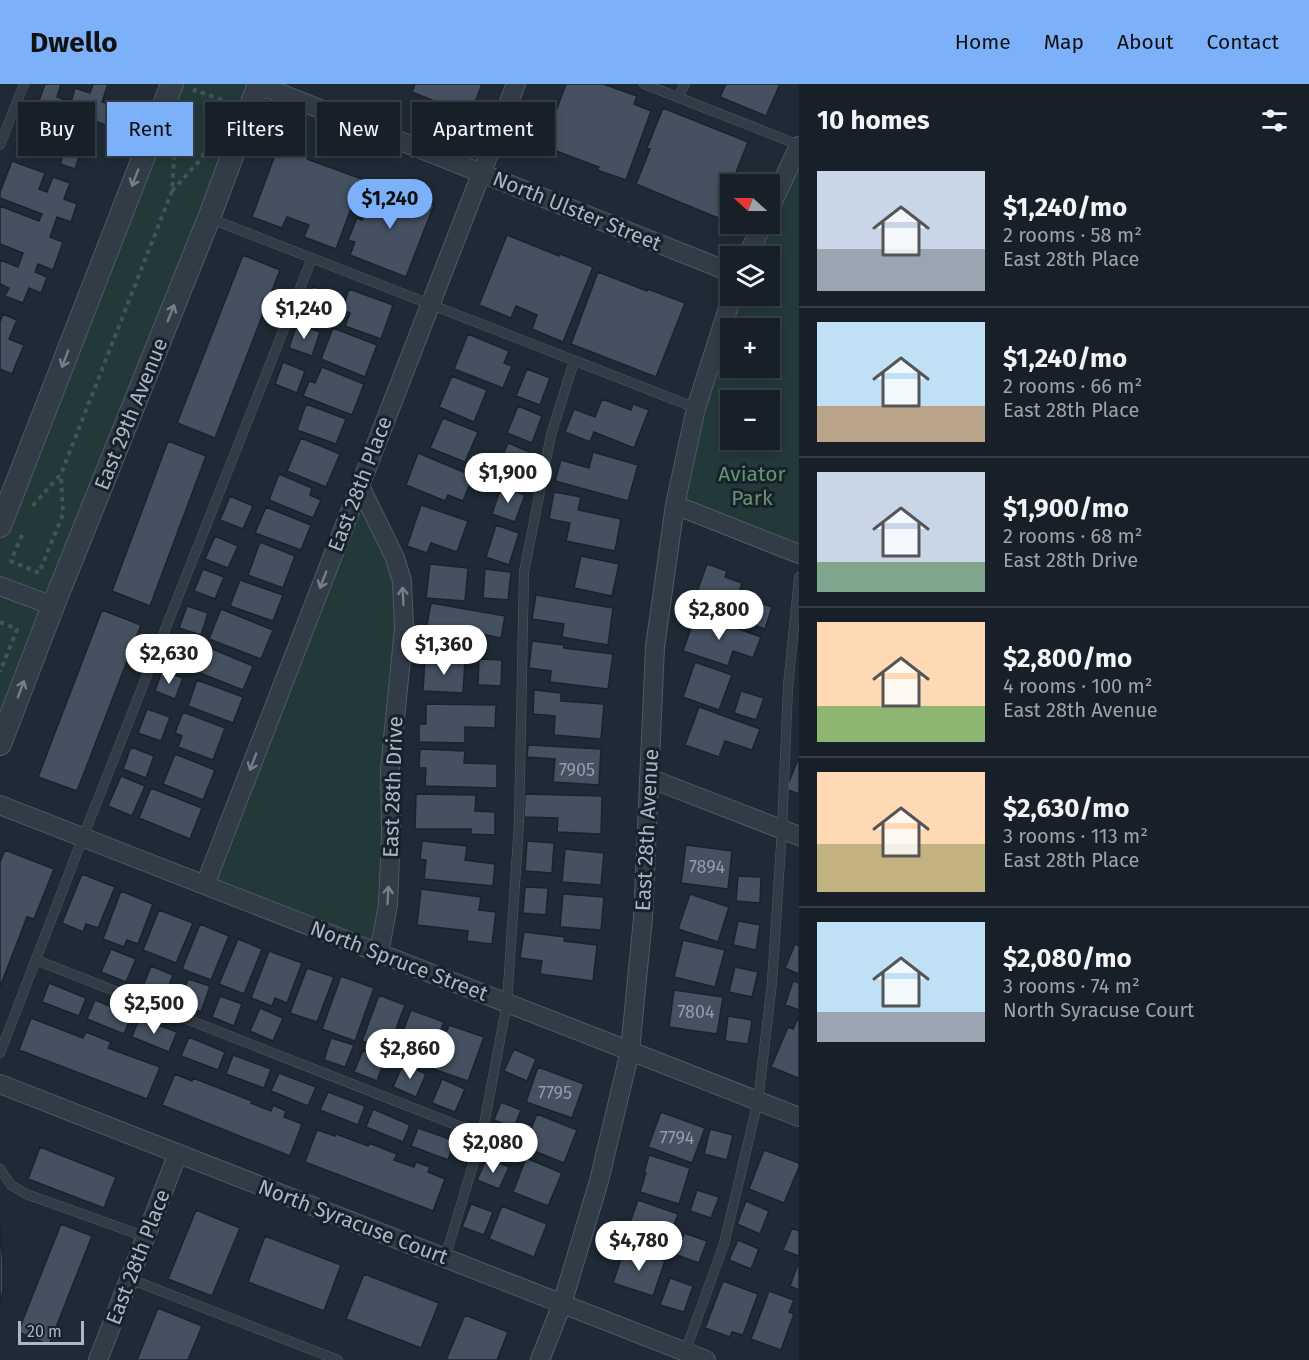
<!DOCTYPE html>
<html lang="en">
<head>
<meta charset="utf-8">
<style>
  body { margin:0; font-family:"Fira Sans",sans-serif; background:#202830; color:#f1f3f6; height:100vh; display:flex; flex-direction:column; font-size:22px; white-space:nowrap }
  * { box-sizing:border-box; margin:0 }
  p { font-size:20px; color:#9ea3a8 }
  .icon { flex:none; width:33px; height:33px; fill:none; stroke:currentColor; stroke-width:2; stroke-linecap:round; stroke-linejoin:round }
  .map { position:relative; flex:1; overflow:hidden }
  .details { display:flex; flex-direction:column; background:#172028; width:510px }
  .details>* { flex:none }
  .hud { position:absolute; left:18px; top:18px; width:570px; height:54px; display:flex; gap:12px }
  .needle { width:39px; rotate:291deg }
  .buttons { position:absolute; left:720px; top:90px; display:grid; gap:12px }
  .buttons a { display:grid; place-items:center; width:60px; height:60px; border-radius:0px; background:#172028; box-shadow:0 3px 9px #0003,0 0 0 2px #363e45; font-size:30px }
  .scale { position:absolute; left:18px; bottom:15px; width:66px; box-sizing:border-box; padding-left:6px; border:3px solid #acb6c4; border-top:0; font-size:16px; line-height:21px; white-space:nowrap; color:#acb6c4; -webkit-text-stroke:4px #18212b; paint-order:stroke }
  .price { position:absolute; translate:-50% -51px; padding:0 14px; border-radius:21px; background:#fff; color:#222; font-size:20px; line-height:39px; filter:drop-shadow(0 2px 3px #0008) }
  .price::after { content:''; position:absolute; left:50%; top:36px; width:18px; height:14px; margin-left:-9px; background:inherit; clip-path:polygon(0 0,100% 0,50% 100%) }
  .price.current { background:#7cb1f9; color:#111 }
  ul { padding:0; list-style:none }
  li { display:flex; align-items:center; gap:18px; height:150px; padding:0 18px }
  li+li { border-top:2px solid #363e45 }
  li span { display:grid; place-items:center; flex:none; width:168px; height:120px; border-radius:0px; color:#555 }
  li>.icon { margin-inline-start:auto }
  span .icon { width:72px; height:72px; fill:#fffc; stroke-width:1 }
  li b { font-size:26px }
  h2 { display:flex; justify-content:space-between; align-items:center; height:72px; padding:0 18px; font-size:26px }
  .tag { padding:0 21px; border-radius:0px; background:#172028; box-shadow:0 3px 9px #0003,0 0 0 2px #363e45; font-size:21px; line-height:54px }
  .tag.current { background:#7cb1f9; color:#111 }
  header { display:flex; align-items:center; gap:36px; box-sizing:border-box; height:84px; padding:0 30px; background:#7cb1f9; color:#111 }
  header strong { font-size:28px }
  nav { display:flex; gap:33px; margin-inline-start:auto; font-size:21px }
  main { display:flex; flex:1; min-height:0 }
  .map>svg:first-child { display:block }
</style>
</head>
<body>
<header>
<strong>Dwello</strong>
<nav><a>Home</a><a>Map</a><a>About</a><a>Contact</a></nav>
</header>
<main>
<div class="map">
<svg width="799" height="1276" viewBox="0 0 799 1276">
  <rect width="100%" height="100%" fill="#1f2a36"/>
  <path fill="#223839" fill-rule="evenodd" d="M172,0H259L0,660V442Z
    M799,62V470L675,421L732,212H770V172H747L770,140V125ZM730,244H770V284H730ZM730,316H770V356H730Z
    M360,402L402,497L379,869L205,801Z"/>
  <path fill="#455161" stroke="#1a232d" stroke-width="1.5" d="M45,0H61L57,13L71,18L75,4L90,9L93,0H108L102,18L115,22L108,42L92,36L75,85L60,80L64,68L51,64L50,67L23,57L29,36L74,51L77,41L35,28Z
    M415,0H482L468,37L437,25L439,19L412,8Z
    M566,0H603L637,12L634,20L651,27L626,96L597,86L599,83L543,62Z
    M726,0H780L766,32L720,13Z
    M663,24L748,58L718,134L636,100L650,65L647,64Z
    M279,60L309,72L307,75L362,95L336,165L304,153L309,141L287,133L282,144L252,133Z
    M12,77L45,89L39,105L47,108L53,93L70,99L64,115L77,120L71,138L57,133L50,153L63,158L53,186L38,180L35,188L47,193L41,209L29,204L23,219L5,212L9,204L0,200V176L18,183L23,169L0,160V122L39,137L42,130L0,114V108Z
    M376,99L434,121L406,193L350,171L355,158L348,156L357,134L362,136Z
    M507,151L559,172L560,170L593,183L563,258L532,245L537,231L516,222L511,234L479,221Z
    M243,171L280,186L215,354L177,339Z
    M598,188L647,207L648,205L685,219L656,293L571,260Z
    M313,202L335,212L326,235L303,225Z
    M349,205L393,221L381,255L345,242L350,229L342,226Z
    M3,230L17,236L9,255L24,261L12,290L0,285V238Z
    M297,240L320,248L312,272L289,264Z
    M333,244L377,261L365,293L321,275Z
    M468,250L509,267L504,279L512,282L503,304L454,285Z
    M283,278L305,287L297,309L275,300Z
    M322,283L364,300L352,331L303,312L309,297L315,299Z
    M527,285L550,294L540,321L516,312Z
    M452,292L487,306L474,338L439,323Z
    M602,315L631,326L633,320L649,326L634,364L594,348L590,358L565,348L574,325L595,333Z
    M306,320L346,335L336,360L297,346Z
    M518,322L542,332L532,359L507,349Z
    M443,334L478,348L465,378L430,364Z
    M301,354L340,370L326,403L287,387Z
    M168,357L206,372L150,522L112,507Z
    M508,359L532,369L519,400L495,390Z
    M593,368L638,381L628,417L555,397L561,376L589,384Z
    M418,369L473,392L463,417L448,411L445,417L406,401Z
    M279,390L312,404L310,411L321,416L313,434L269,416Z
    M501,403L525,411L515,438L492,430Z
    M554,408L581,413L578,426L621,435L615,467L566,457L570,439L549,435Z
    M230,412L253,422L243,445L220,436Z
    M421,421L468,437L457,468L431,459L427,469L407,462Z
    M266,423L311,441L301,466L255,449Z
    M496,441L519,449L509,481L486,473Z
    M215,452L238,462L228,484L205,475Z
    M260,458L295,472L283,504L248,491Z
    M581,472L619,480L612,512L574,504Z
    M430,480L468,484L465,517L426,514Z
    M707,480L727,487L725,493L742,499L730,535L692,522Z
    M203,485L224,493L215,515L194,507Z
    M485,485L511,488L508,516L483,514Z
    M240,496L283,511L273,537L230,522Z
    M536,511L613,524L608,561L562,553L564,540L532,535Z
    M750,516L772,523L765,545L742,537Z
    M431,519L505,532L501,554L472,548L469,565L424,557Z
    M187,522L208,529L201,551L179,544Z
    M221,525L273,546L261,575L209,555Z
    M102,526L141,541L77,707L38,693Z
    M696,530L761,553L753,574L733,567L728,582L683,567Z
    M175,555L194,562L185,584L167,577Z
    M532,557L564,561V564L613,570L608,605L550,598L551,587L529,584Z
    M210,564L253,582L243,606L200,589Z
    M425,574L465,576L463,609L423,607Z
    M479,575L502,576L501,602L478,601Z
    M695,578L732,591L719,626L683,613Z
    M162,587L183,594L175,615L155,607Z
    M197,596L243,613L233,639L188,622Z
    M534,606L561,609V617L604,620L601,655L554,651L555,632L533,630Z
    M741,607L764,614L756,636L734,629Z
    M426,620L496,621L495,644L465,643V659L419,658V640H426Z
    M699,623L760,645L752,666L725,657L719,673L685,661Z
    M147,625L170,633L161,657L138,649Z
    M183,628L225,644L213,676L178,663L182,652L175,649Z
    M528,661L601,665L599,701L553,698L555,675L527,673Z
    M131,663L154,672L146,694L123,685Z
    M420,665L465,667L464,679L497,680V704L425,702L426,684H419Z
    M175,670L215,686L203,716L163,700Z
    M799,673V710L786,705Z
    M121,692L145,702L132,732L108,722Z
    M151,704L202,724L190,755L139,734Z
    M416,710L476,711L475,727L495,728V751L471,750V745H415Z
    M525,710L602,712L601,750L557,748L558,734L524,733Z
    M422,757L467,762L465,776L495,780L493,802L424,795L426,776L420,775Z
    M527,757L554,759L552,789L525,787Z
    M686,761L732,767L728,805L681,799Z
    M565,765L604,769L601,801L562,798Z
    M5,766L54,785L34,835L27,833L0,903V778Z
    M82,790L115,803L98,844L86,840L83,848L62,839Z
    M738,792L761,793L760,819L736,817Z
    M525,803L548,804L546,831L523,829Z
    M421,805L481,813L479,826L496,828L492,860L467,857L468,847L417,841Z
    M121,807L153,820L138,860L127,856L124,863L103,855Z
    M563,810L604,813L601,846L560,843Z
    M690,810L729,823L718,858L678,845Z
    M159,826L193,839L176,879L143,866Z
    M738,837L760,841L756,866L733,861Z
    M200,840L229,852L211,896L182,885Z
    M524,848L565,853L564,857L597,861L593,897L540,890L542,877L520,874Z
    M238,855L262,865L244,910L219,900Z
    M683,856L725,866L715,903L674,893Z
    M795,860L799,862V890L785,884Z
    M111,865L136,875L126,898L101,888Z
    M269,867L302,879L287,919L275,914L272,922L251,914Z
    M151,882L173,891L164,914L142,905Z
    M735,883L758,888L752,913L729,908Z
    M307,884L334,893L317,938L290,929Z
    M341,892L374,904L355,957L322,945Z
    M188,895L210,902L201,928L180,920Z
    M793,897L799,899V926L785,921Z
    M49,899L86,914L79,932L42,918Z
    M674,906L723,913L717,950L669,943Z
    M379,911L405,921L388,966L362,957Z
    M220,912L242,920L234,942L212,933Z
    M95,916L132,931L124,950L87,935Z
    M260,924L283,934L273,957L250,947Z
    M411,926L444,938L430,974L419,969L416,977L395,969Z
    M728,932L752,936L748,960L725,957Z
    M799,932V994L771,983L788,943L793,945Z
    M31,934L83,954L86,948L111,958L108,964L160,983L147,1015L19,966Z
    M139,934L177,948L169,968L132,953Z
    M449,941L484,953L468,997L433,985Z
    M189,953L225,968L218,986L181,972Z
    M331,954L354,961L345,983L324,976Z
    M514,965L536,975L527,997L504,987Z
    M363,966L385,975L377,997L354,988Z
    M233,971L271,985L264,1004L226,990Z
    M403,980L426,990L416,1013L393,1003Z
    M538,983L584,1000L572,1034L526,1018Z
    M279,989L316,1003L308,1022L271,1007Z
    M175,990L192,997L193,994L252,1017L251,1019L271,1027L273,1021L286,1027L284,1033L302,1040L290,1072L162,1021Z
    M442,995L465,1005L455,1028L432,1019Z
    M328,1008L365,1022L358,1041L320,1026Z
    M501,1018L521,1026L514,1044L494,1036Z
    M373,1025L410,1041L403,1058L366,1043Z
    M661,1028L705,1044L692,1079L648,1063Z
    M537,1030L577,1046L564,1079L524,1063Z
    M418,1044L455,1057L448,1076L411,1062Z
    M710,1045L733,1051L727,1076L704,1070Z
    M317,1046L335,1052L336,1050L368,1062L369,1059L397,1070L394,1076L414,1083L416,1078L430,1083L428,1088L445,1095L433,1127L305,1078Z
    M40,1063L116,1093L104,1124L28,1095Z
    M764,1066L799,1079V1083L784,1119L749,1105Z
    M649,1071L690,1084L679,1120L640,1108L646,1089H644Z
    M487,1074L509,1083L499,1105L477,1096Z
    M526,1074L562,1089L548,1122L513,1108Z
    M697,1106L719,1113L711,1134L690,1127Z
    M638,1116L678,1130L666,1164L626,1150Z
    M746,1117L769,1127L760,1150L737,1140Z
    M471,1120L493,1128L484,1151L462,1143Z
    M502,1122L547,1140L534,1173L489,1155Z
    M196,1126L240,1144L212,1212L168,1195Z
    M61,1140L92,1152L49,1261L18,1248Z
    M0,1143L3,1177V1206L0,1220Z
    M792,1144L799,1147V1172L783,1166Z
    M684,1149L707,1157L699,1179L677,1171Z
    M265,1152L341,1181L324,1227L248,1198Z
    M738,1156L759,1165L751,1185L729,1176Z
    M625,1163L665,1177L653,1212L613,1199Z
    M798,1180H799V1206L790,1202Z
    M364,1190L439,1219L421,1264L346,1235Z
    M670,1194L693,1202L684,1228L660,1221Z
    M723,1197L758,1210L743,1251L732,1248L730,1253L705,1244Z
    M769,1207L794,1216L789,1228L794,1230L781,1266L751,1255Z
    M158,1224L202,1242L188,1276H137Z
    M465,1231L508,1248L497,1276H446Z"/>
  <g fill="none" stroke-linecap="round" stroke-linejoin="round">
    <defs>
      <path id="service" d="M644,0L799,61
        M678,13L685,0
        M0,61L24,0
        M209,134L696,324
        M36,876L482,1051
        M0,969L83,753L312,174
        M0,1085L11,1101L26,1110L146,1153
        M445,1174L482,1051L507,919L519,739L524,488L551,351L574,277
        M130,1195L338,1276
        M685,1268L724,1160L758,1017L772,899L782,746L788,602L799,493"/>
      <path id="minor" d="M257,0L730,188
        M770,124L799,62
        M747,172L763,140
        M360,402L395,474L402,497L404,544L390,685L391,749L388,821L379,869
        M675,421L799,470
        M0,502L53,522
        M649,694L799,752
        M0,721L799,1033
        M205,801L516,0
        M0,1000L706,1276
        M98,1276L178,1069
        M540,1276L562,1220L599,1097L630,967L643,834L655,563L675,421L696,324L732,212"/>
      <path id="tertiary" d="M0,442L172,0
        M0,660L53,522L209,134L259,0"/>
    </defs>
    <use href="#service" stroke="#505965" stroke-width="10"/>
    <use href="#minor" stroke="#505965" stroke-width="20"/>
    <use href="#tertiary" stroke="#505965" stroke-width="24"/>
    <path stroke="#405557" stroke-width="4" stroke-dasharray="4.5 4.5" stroke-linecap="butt" d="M172,107L202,74L224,17L195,6L193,11
      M33,422L35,419L61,390L172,107L175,60
      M22,451L11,477L39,489L63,430L61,390
      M0,538L17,545L0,588"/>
    <use href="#service" stroke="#323c47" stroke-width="9"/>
    <use href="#minor" stroke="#323c47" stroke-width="18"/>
    <use href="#tertiary" stroke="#323c47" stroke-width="22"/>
  </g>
  <defs><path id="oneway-shaft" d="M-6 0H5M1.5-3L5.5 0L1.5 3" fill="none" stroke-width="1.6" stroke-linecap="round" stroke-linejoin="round" transform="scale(1.5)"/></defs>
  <g stroke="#757f8c">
    <use href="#oneway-shaft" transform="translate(135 94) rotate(111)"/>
    <use href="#oneway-shaft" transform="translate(171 229) rotate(-68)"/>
    <use href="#oneway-shaft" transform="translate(65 275) rotate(111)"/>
    <use href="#oneway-shaft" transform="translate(323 496) rotate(111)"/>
    <use href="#oneway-shaft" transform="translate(403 512) rotate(-93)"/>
    <use href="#oneway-shaft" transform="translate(21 605) rotate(-69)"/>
    <use href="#oneway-shaft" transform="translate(253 678) rotate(111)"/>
    <use href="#oneway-shaft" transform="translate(388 811) rotate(-87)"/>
  </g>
  <g text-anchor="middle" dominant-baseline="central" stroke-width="6" stroke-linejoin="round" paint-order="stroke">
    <g font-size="18" fill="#929dab">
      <text x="577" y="686">7905</text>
      <text x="707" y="783">7894</text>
      <text x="696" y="928">7804</text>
      <text x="555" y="1009">7795</text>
      <text x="677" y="1054">7794</text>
    </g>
    <g font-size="21" fill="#acb6c4" stroke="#18212b">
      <text transform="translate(577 127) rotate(22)">North Ulster Street</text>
      <text transform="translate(131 330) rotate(-68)">East 29th Avenue</text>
      <text transform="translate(360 400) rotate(-69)">East 28th Place</text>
      <text transform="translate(393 703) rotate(-88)">East 28th Drive</text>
      <text transform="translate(647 746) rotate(-87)">East 28th Avenue</text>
      <text transform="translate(399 877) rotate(21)">North Spruce Street</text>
      <text transform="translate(353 1138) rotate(21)">North Syracuse Court</text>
      <text transform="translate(138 1173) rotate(-69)">East 28th Place</text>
    </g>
    <g font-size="21" fill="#64946d" stroke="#18212b">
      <text x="752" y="390">Aviator<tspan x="752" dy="24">Park</tspan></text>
    </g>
  </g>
</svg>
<div class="buttons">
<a><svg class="needle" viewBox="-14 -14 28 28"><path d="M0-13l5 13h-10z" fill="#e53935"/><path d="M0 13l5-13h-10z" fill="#9ea3a8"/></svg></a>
<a><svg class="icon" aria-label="layers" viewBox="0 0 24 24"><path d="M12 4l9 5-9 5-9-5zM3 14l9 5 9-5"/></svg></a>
<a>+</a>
<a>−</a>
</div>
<div class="scale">20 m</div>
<b class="price current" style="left:390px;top:146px">$1,240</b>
<b class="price" style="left:304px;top:256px">$1,240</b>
<b class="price" style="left:508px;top:420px">$1,900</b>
<b class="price" style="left:719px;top:557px">$2,800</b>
<b class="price" style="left:444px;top:592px">$1,360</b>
<b class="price" style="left:169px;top:601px">$2,630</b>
<b class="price" style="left:154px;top:951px">$2,500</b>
<b class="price" style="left:410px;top:996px">$2,860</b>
<b class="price" style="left:493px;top:1090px">$2,080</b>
<b class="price" style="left:639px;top:1188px">$4,780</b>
<div class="hud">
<a class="tag">Buy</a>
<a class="tag current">Rent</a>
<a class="tag">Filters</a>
<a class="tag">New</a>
<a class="tag">Apartment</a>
</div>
</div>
<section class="details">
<h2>10 homes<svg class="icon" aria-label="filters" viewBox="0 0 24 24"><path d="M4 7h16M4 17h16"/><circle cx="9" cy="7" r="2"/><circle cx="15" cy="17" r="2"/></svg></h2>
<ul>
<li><span style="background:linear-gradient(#c9d6e8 65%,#9aa5b1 0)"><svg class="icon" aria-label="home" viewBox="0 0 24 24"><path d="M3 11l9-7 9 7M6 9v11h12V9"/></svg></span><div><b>$1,240/mo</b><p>2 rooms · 58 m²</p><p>East 28th Place</p></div></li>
<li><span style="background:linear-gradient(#bfe0f5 70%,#b9a48a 0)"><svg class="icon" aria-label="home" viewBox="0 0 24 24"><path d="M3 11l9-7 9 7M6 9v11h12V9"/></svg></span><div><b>$1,240/mo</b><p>2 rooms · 66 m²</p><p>East 28th Place</p></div></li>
<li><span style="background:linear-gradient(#c9d6e8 75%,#7fa58c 0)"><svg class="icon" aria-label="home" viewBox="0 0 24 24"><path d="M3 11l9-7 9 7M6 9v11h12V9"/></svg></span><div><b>$1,900/mo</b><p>2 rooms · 68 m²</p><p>East 28th Drive</p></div></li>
<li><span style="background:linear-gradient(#ffd9b3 70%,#8fb573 0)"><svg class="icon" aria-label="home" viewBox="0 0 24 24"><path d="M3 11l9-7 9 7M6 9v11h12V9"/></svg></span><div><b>$2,800/mo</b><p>4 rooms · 100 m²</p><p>East 28th Avenue</p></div></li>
<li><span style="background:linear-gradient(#ffd9b3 60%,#c2b280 0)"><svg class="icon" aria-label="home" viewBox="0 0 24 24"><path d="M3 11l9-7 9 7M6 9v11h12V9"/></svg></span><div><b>$2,630/mo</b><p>3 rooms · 113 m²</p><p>East 28th Place</p></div></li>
<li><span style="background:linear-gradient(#bfe0f5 75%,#9aa5b1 0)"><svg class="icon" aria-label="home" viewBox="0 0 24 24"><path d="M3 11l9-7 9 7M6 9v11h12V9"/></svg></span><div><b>$2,080/mo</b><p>3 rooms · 74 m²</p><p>North Syracuse Court</p></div></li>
</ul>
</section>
</main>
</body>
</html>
